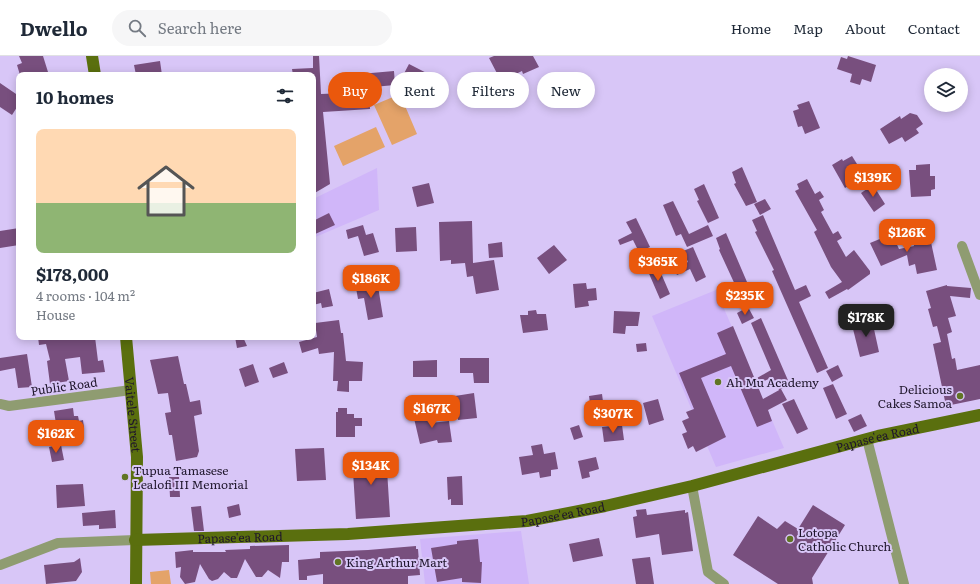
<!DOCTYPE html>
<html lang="en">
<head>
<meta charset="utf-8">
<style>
  body { margin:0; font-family:Literata,serif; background:#f6f6f7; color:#1f2937; height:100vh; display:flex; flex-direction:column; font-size:15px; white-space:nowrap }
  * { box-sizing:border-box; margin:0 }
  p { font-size:13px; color:#747a83 }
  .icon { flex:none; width:22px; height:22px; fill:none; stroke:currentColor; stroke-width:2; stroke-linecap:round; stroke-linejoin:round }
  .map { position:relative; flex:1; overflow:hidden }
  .details { position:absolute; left:16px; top:16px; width:300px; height:268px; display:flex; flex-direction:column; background:#fff; border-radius:8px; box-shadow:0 2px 10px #0003 }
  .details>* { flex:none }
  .hud { position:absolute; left:328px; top:16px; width:380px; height:36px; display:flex; gap:8px }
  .fabs { position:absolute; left:924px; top:12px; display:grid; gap:8px }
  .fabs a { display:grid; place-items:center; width:44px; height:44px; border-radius:50%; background:#fff; box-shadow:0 2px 10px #0003; font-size:20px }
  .price { position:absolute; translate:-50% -34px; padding:0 9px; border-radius:8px; background:#ea580c; color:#fff; font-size:13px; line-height:26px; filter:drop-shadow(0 1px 2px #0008) }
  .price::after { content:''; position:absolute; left:50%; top:24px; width:12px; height:9px; margin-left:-6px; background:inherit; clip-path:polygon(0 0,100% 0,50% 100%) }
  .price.selected { background:#222; color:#fff }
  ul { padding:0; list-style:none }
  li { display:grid; align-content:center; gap:8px; height:212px; padding:0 20px }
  li span { display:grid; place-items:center; height:124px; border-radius:8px; color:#555 }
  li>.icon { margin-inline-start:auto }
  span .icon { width:72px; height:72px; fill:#fffc; stroke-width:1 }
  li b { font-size:17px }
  h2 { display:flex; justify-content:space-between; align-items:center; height:48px; padding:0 20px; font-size:17px }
  .tag { padding:0 14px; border-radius:18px; background:#fff; box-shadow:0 2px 10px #0003; font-size:14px; line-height:36px }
  .tag.selected { background:#ea580c; color:#fff }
  header { display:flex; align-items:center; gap:24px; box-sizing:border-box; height:56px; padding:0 20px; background:#fff; border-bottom:1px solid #e0e1e3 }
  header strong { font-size:19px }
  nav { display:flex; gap:22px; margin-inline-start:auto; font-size:14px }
  .search { width:280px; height:36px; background:#f6f6f7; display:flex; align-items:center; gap:10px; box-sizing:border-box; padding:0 14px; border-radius:22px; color:#747a83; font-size:15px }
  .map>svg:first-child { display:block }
</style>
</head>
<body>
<header>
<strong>Dwello</strong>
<div class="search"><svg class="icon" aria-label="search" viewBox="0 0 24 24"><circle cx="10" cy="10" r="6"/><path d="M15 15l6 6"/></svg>Search here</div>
<nav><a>Home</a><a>Map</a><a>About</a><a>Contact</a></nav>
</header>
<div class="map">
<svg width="980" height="528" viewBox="0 0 980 528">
  <rect width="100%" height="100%" fill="#d8c6f7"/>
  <path fill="#d0b6f9" d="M377,112L379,154L313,182V143Z
    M716,234L784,392L716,411L652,260Z
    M521,475L529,528H425L420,483Z"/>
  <path fill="#e4a369" d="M400,38L417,78L392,89L374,49Z
    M376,71L385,91L343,110L334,90Z
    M169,514L171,528H151L150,516Z"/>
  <path fill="#784f7e" d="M19,0H43L48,16L36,19H20L17,9L22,7Z
    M313,0H319L321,38L369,36L370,53L323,56L330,128L313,138V19H293L292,13L313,12Z
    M494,0H533L539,11L523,18L522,15L501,25L489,2Z
    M848,0L876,9L871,26L862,23L860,29L850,26L852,18L837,13L841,1L847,3Z
    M160,5L162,19H136L134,9Z
    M409,8L448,28L432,35L428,42L409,52L404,43L418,36L399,27Z
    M394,15L395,29L362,32L360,18Z
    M0,27L19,40V48L12,59L0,51Z
    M809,45L820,72L805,78L802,70L798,71L793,55L799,53L797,49Z
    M910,57L917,59L923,68L916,73L919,77L905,86L902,81L889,88L880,73L900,60L901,63Z
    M852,100L857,108L852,110L857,118L854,120L856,125L845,132L832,109L842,103L843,105Z
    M930,108V120H935V133L931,134V140L911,141L909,114H916V109Z
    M742,111L757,146L746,150L734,128L736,127L732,116Z
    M807,123L815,138L820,135L824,141L819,144L824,154L821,156L833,178L838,175L842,182L837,185L846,201L854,194L870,215V218L848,234L847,233L829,243L825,236L842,226L831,211L814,176L817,174L795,135L799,133L797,128Z
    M429,127L434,147L417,151L412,131Z
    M704,128L719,162L708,167L697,145L699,144L694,133Z
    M873,129L885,148L874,156L861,137Z
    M765,143L771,153L760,159L754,148Z
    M673,145L689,178L708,169L713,180L687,191L681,178L676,180L663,149Z
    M329,157L335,169L313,179V165Z
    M763,159L795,234L806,229L811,240L799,246L828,312L817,317L772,215L774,214L755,176L757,175L752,164Z
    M636,162L650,191L639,196L633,184L620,189L618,184L632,177L626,166Z
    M472,165L473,207L494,204L499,234L476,238L473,220L467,221L465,207L451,208V204L440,205L439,166Z
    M363,169L366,179L373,177L379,196L364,200L358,180L348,183L346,174Z
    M416,171L417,195L396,196L395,172Z
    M19,172V189L0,192V175Z
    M726,177L756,247L745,252L739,239L726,245L724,239L737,233L719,194L720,193L716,182Z
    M929,177L937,214L917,218L915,208L909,210L907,199L881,210L870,187L892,178L899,193L914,190L912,181Z
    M502,186L503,201L489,202L488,188Z
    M554,189L567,204L549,218L537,202Z
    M693,191L706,221L696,226L690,213L677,219L674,213L688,206L683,195Z
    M646,196L651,207L640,213L634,202Z
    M657,208L670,238L660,243L647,213Z
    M377,224L383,261L368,264L364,242L358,243L356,232L361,231L360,227Z
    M586,227L587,233L596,232L597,244L588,245L589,250L575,252L573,228Z
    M947,229V230L971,232L970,242L950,240L956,260L948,262L952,276L947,278L952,303L955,302L957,314L980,309V343L946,350L933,288L941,286L937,270L933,271L928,253L931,252L926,235Z
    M329,233L333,250L322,252L321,247L313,249V237Z
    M748,251L754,262L742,268L737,257Z
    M536,254L537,258H546L548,274L523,277L520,259H528V255Z
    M614,255L640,256L638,270H626L625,278L613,277Z
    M761,262L790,329L779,334L773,321L760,327L757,322L771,314L751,267Z
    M339,264L341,277H343L346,305L363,306L362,325H349V336L337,335L338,325H333L334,296L319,298L318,292L302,297L299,286L317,281L315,267Z
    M872,264L879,296L860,301L852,269Z
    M733,270L763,343L781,333L787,344L768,354L772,365L757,371L731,310L701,322L726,381L696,396L693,390L688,393L682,378L687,376L682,365L689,362L686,356L694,353L679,317L726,298L717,277Z
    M38,281H95L98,305L103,304L105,316L82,318L80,301L65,303L69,325L50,328L47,305L50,304L46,288L39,289Z
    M235,281H243L247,290L237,292Z
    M646,287L647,295L637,296L636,288Z
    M27,298L32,331L18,332L15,312L0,315V302Z
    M178,300L184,328H186L190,346L200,344L202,358L194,360L199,395L197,401L176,405L172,379H169L165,357L171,356L168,337L158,338L150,304Z
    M460,302H489V327H474L473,317H460Z
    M437,304V321H413V305Z
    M284,306L288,317L273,322L269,312Z
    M253,308L259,326L245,331L239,313Z
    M838,309L843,320L832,326L826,315Z
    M833,328L847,358L836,363L823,332Z
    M474,337L477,362L458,364L455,340Z
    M602,338L604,353L591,355L589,340Z
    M658,343L664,364L649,369L643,347Z
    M794,343L808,373L797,378L782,348Z
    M73,352L74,360H78L79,365L83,364L84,372L46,377L45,369L56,368L54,355Z
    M338,352H347V358H354V362H362V370H355V381H336V356H338Z
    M427,355L430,367L449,365L452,386L438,387L437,384L420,388L413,358Z
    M861,358L867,370L854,376L848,364Z
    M579,369L583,381L574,384L570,372Z
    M622,369L624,384L604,386L602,371Z
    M542,388L544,398L555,396L558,413L551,414V420L540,422L539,416L522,419L519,401L533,399L531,390Z
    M61,389L64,404L52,406L49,391Z
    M324,392L326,424L297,425L295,393Z
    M386,398L390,461L356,463L352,400Z
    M596,401L599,413L589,416L590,421L582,423L578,405Z
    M462,420L463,449H451V443L448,444L447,421Z
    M169,421H179L180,441H170Z
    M83,428L85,450L57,452L56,429Z
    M239,448L241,459L229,462L227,451Z
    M813,449L845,469L812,522L813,528H778L733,499L758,460L777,473L785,465L798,473Z
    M201,450L204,475H194L191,451Z
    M646,453L647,459L685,454V457L688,456L693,495L662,499L659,478L636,482L633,461L637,460L636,454Z
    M115,454L116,472L99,473V469L83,470L82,457Z
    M599,482L603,500L573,506L569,488Z
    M478,483L480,506H482L481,527L462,526V522L437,526L431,492L457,488V485Z
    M289,489V506H282L280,522L268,514L262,521H256L245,503L237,522H231L224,516L218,523L212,525L209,523L200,508L195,526L185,528L180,521L181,511L176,512L175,496L193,494V496H226L225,494L250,493V490Z
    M416,490V493H418L420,519L408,520V528H323V518L307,520V524H299L298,504L320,502V496L368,494Z
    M650,501L654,528H636L632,503Z
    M80,502L82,516L76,525L46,528L44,509L74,506Z"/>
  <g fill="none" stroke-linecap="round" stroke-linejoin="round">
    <path stroke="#8f9c71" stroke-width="10" d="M962,190L980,239
      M0,348L9,350L131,334
      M867,383L904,528
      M692,430L708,516L724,528
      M0,509L58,487L135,484"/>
    <g stroke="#5a6f0e" stroke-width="12">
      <path d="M92,0L95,19"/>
      <path id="s1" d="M126,281L137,401L136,528"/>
      <path id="s2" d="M135,484L348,478L527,465L605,450L692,430L878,380L980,359"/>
    </g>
  </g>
  <g fill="#617524" stroke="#d8c6f7" stroke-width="1.5">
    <circle cx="718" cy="326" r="4"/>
    <circle cx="960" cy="340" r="4"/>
    <circle cx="125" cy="421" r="4"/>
    <circle cx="790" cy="483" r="4"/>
    <circle cx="338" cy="506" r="4"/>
  </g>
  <g text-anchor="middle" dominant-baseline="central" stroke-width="4" stroke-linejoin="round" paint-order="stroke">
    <g font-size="12" fill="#1f162c" stroke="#d8c6f7" text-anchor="start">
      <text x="726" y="326">Ah Mu Academy</text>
      <text x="952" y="333" text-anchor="end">Delicious<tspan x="952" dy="14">Cakes Samoa</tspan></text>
      <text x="133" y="414">Tupua Tamasese<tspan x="133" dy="14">Lealofi III Memorial</tspan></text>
      <text x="798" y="476">Lotopa<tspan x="798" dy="14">Catholic Church</tspan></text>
      <text x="346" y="506">King Arthur Mart</text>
    </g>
    <g font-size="12" fill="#1f162c" stroke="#d8c6f7">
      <text transform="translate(64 330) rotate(-8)">Public Road</text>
      <text stroke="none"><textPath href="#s1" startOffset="78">Vaitele Street</textPath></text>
      <text stroke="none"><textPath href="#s2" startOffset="753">Papase'ea Road</textPath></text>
      <text stroke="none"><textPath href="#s2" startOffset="429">Papase'ea Road</textPath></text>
      <text stroke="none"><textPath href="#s2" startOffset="105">Papase'ea Road</textPath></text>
    </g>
  </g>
</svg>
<div class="fabs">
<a><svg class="icon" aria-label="layers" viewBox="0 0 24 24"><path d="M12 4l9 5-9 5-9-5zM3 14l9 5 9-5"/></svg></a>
</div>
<b class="price" style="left:873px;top:142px">$139K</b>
<b class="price" style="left:907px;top:197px">$126K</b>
<b class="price" style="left:658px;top:226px">$365K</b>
<b class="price" style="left:371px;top:243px">$186K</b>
<b class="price" style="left:745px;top:260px">$235K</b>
<b class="price selected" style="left:866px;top:282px">$178K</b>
<b class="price" style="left:432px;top:373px">$167K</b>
<b class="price" style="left:613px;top:378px">$307K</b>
<b class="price" style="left:56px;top:398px">$162K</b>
<b class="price" style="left:371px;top:430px">$134K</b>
<div class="hud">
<a class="tag selected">Buy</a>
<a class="tag">Rent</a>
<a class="tag">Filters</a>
<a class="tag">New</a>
</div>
<section class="details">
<h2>10 homes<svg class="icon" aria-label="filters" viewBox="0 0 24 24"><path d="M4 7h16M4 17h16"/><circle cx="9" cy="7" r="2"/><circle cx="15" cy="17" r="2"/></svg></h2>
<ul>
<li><span style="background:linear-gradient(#ffd9b3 60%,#8fb573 0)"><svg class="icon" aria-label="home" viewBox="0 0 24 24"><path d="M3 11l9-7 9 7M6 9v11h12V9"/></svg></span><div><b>$178,000</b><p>4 rooms · 104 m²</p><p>House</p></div></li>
</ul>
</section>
</div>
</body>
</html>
